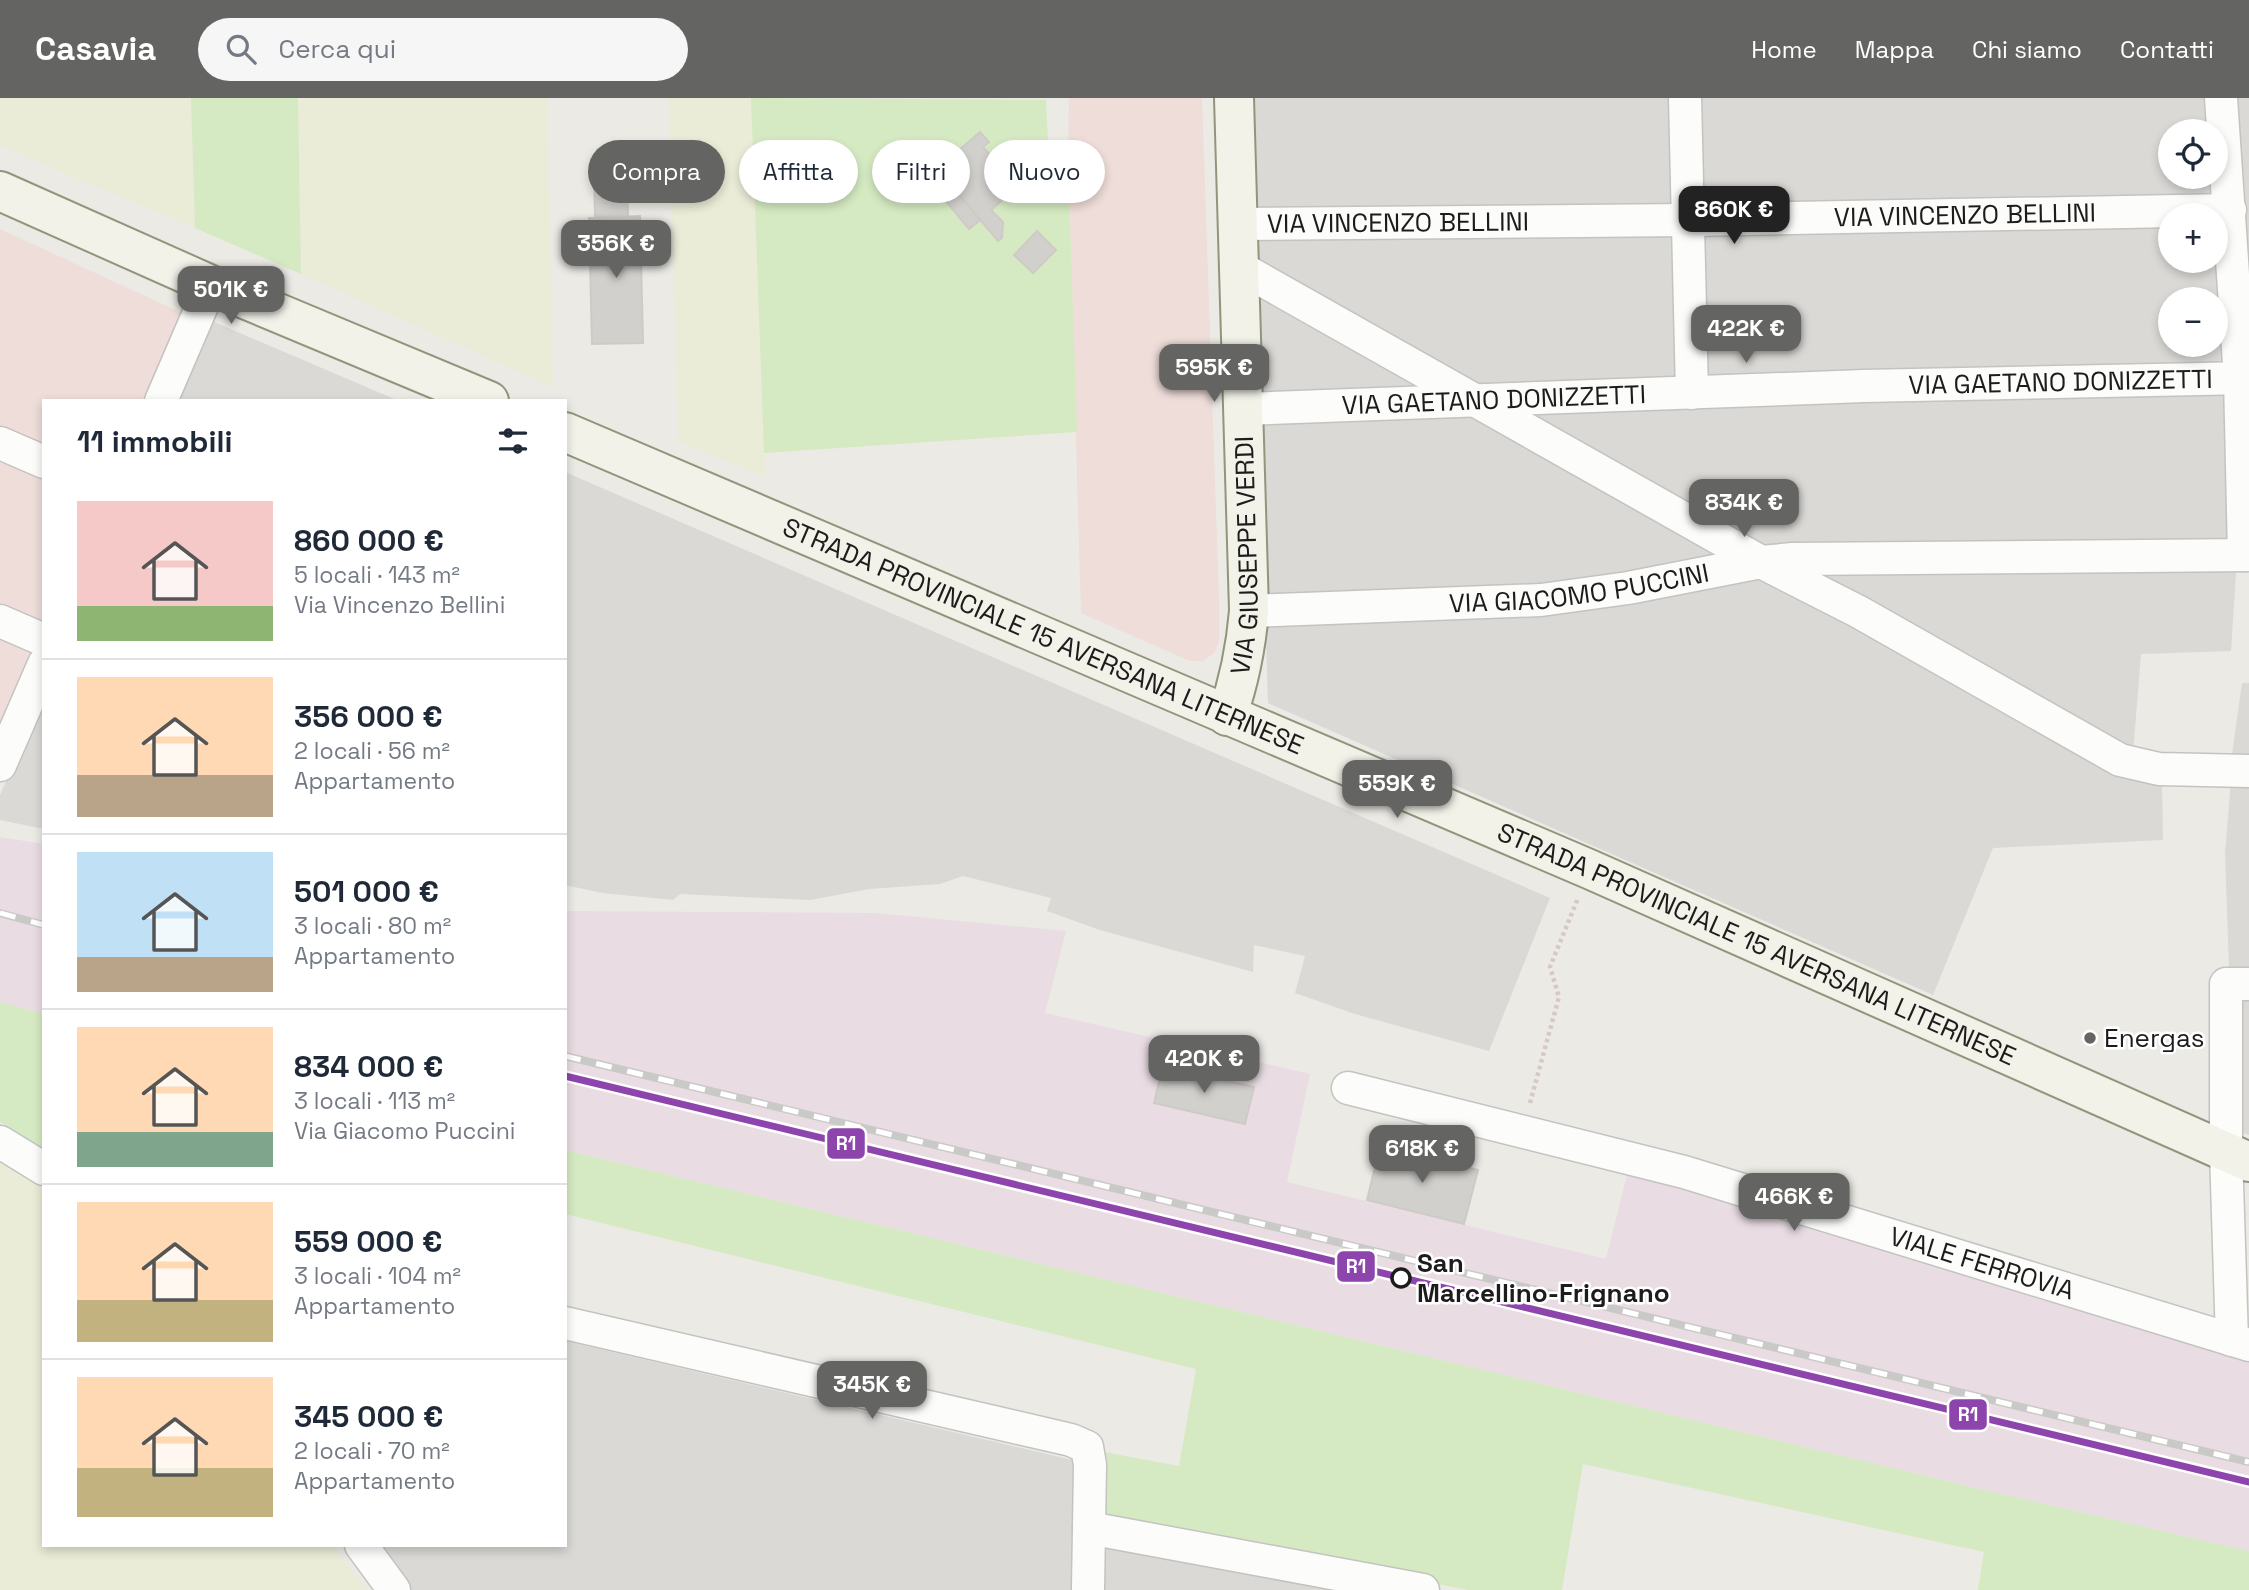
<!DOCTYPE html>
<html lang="it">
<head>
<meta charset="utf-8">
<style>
  body { margin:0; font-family:"Space Grotesk",sans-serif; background:#f6f6f7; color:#1f2937; height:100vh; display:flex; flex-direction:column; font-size:26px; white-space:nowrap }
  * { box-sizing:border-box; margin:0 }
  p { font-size:23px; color:#747a83 }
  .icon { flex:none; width:38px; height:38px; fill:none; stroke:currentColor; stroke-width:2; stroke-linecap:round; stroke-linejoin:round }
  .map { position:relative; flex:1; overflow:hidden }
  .details { position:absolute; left:42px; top:301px; width:525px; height:1148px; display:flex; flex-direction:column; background:#fff; border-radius:0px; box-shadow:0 4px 10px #0003 }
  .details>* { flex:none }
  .banner { position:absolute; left:588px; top:42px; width:665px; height:63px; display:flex; gap:14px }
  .tools { position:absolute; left:2158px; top:21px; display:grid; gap:14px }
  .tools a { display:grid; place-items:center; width:70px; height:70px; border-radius:50%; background:#fff; box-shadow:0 4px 10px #0003; font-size:35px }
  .price { position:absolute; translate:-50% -60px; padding:0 16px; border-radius:14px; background:#646462; color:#fff; font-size:23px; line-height:46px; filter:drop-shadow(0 2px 4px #0008) }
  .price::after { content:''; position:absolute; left:50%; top:42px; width:21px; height:16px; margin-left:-10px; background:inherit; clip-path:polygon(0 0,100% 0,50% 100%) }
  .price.current { background:#222; color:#fff }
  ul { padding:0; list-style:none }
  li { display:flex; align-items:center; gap:21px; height:175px; padding:0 35px }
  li+li { border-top:2px solid #e0e1e3 }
  li span { display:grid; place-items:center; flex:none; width:196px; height:140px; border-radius:0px; color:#555 }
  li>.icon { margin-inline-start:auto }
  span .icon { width:84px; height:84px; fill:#fffc; stroke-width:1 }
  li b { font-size:30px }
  h2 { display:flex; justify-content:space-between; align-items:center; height:84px; padding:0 35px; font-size:30px }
  .tag { padding:0 24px; border-radius:32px; background:#fff; box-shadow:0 4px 10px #0003; font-size:24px; line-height:63px }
  .tag.current { background:#646462; color:#fff }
  header { display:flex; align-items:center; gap:42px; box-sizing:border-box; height:98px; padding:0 35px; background:#646462; color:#fff }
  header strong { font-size:33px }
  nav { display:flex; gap:38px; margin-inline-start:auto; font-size:24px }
  .search { width:490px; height:63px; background:#f6f6f7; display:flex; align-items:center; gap:18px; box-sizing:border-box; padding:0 24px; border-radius:38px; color:#747a83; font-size:26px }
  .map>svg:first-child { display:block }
</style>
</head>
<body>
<header>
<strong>Casavia</strong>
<div class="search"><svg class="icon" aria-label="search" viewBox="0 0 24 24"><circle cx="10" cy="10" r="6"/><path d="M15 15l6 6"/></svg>Cerca qui</div>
<nav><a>Home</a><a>Mappa</a><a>Chi siamo</a><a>Contatti</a></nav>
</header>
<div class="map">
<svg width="2249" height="1492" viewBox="0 0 2249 1492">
  <rect width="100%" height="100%" fill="#ebeae5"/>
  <path fill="#dad9d6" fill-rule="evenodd" d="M1249,0H2207L2208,33H2170V79H2209L2210,102L2223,122L2238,446L2231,553L2141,556L2131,681L2162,687L2163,742L1993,750L1933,897L1268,605ZM2170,117H2216V163H2170ZM2170,201H2216V247H2170Z
    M2233,0H2249V171L2234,17Z
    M207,221L399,303H172Z
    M565,374L1550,800L1489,953L1355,916L1295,895L1305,858L1254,847L1253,874L1100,832L1047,813L1051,800L963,778L940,786L869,791L810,802L680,796L673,802L602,795L565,787Z
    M2242,585H2249V664H2231Z
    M44,597V731L0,722V697Z
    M2231,682H2249V1037L2238,1033L2230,898L2225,756Z
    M565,1243L1077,1363L1076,1492H409L376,1447H565Z
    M1105,1448L1350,1492H1104Z"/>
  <path fill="#eeddd9" d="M1069,0H1202L1219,503V542L1215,554L1203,563H1190L1081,515L1068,65Z
    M0,131L182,215L145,303H44V544L0,648Z"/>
  <path fill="#e9dde3" d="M0,739L44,746V916L0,904Z
    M565,813L875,815L1066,833L1045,915L1310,976L1287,1084L1606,1161L1628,1073L2249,1259V1453L1976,1390L565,1052Z"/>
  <path fill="#eaecd7" d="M0,0H191L195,130L0,48Z
    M298,0H547L553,289L301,176Z
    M669,0H751L765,379L678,343Z
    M0,1063L17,1071L44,1093V1447H333L367,1492H0Z"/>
  <path fill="#d5eac2" d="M191,0H298L301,176L195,130Z
    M751,0L1046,2L1049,67L1068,65L1077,334L764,355Z
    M0,904L44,916V1051L0,1024Z
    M565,1052L1976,1390L2249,1453V1492H1978L1984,1454L1583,1366L1562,1492H1469L1105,1424L1104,1354L1179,1368L1196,1271L565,1116Z"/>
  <path fill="#d1d0cc" stroke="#cecbc6" stroke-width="2" d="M980,34L989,44L983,49L1018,88L991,112L1003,124L1002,140L998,143L937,71Z
    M594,73H627L628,118L595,119Z
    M944,79L980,122L969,131L933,88Z
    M640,118L643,245L592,246L589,120Z
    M1037,133L1056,152L1033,175L1014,157Z
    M1163,968L1254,989L1245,1026L1154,1005Z
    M1380,1048L1478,1072L1464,1126L1367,1102Z"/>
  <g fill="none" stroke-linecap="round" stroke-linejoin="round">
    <defs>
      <g id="street">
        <path d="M1685,0L1692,295"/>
        <path d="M2221,0L2240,280L2244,457"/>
        <path id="s1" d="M1237,126L1688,122L2230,112"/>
        <path d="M1239,169L1761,464L1859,514L2120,662L2159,671L2249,673"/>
        <path d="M161,303L211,187"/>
        <path id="s2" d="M1244,311L1864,288L2249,280"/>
        <path d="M0,345L44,364"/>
        <path id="s3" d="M1249,513L1541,502L1628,490L1761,464L1793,461L2249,457"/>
        <path d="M0,523L44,542"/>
        <path d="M0,667L44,566"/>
        <path id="s4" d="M1348,990L1684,1074L2249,1247"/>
        <path d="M0,1044L44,1071"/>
        <path d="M565,1225L1071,1342L1087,1349L1090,1367L1088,1492"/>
        <path d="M2232,1242L2226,1054V886H2249"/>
        <path d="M1089,1430L1423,1492"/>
        <path d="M361,1447L394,1492"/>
      </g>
      <g id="secondary">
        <path d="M0,93L211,187L489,303"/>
        <path id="s5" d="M565,334L1589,771L2249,1064"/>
        <path id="s6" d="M1227,618C1239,584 1246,549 1249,513L1234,0"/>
      </g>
    </defs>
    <use href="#street" stroke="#c3c3c1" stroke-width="35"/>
    <use href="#secondary" stroke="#92957c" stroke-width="42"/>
    <path stroke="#d6c8c4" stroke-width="4.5" stroke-dasharray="3.5 3.5" stroke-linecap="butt" d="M1530,1005L1559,899L1550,869L1578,800"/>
    <use href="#street" stroke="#fcfcfb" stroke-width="32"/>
    <use href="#secondary" stroke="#f2f2e9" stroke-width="38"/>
    <defs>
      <path id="rail" d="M0,815L44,827
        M565,958L2249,1364"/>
    </defs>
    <use href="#rail" stroke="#c9c9c8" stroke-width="8"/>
    <use href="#rail" stroke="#fff" stroke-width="5" stroke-dasharray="16" stroke-linecap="butt"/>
    <defs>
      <path id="rail-1" d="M565,978L2249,1384"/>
    </defs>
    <use href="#rail-1" stroke="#fff" stroke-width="12"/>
    <use href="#rail-1" stroke="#8e44ad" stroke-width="7"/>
  </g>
  <circle fill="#646462" stroke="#fff" stroke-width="2.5" cx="2090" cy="940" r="7"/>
  <circle fill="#fff" stroke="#1c1c1c" stroke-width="3.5" cx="1401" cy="1180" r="9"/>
  <g text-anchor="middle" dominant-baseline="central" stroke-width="5" stroke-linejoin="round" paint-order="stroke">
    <g font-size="26" fill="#1c1c1c" stroke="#fff">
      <text stroke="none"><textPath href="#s1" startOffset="728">VIA VINCENZO BELLINI</textPath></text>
      <text stroke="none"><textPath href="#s1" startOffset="161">VIA VINCENZO BELLINI</textPath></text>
      <text stroke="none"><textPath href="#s2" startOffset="817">VIA GAETANO DONIZZETTI</textPath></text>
      <text stroke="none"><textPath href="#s2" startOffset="250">VIA GAETANO DONIZZETTI</textPath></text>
      <text stroke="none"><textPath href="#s6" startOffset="163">VIA GIUSEPPE VERDI</textPath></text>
      <text stroke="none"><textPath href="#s3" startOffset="331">VIA GIACOMO PUCCINI</textPath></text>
      <text stroke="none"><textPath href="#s5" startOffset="520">STRADA PROVINCIALE 15 AVERSANA LITERNESE</textPath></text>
      <text stroke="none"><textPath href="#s5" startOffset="1297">STRADA PROVINCIALE 15 AVERSANA LITERNESE</textPath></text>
      <text stroke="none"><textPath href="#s4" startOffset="658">VIALE FERROVIA</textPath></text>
    </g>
    <g font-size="26" fill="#1c1c1c" stroke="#fff" text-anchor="start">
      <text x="2104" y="940">Energas</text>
    </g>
    <g font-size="26" font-weight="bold" fill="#1c1c1c" stroke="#fff" text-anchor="start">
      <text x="1417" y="1165">San<tspan x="1417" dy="30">Marcellino-Frignano</tspan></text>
    </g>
  </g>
  <g stroke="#fff" stroke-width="2.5">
    <rect x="826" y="1029" width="40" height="33" rx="7" fill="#8e44ad"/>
    <rect x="1336" y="1152" width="40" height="33" rx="7" fill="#8e44ad"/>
    <rect x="1948" y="1300" width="40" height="33" rx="7" fill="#8e44ad"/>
  </g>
  <g font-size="19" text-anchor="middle" font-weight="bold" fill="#fff">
    <text x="846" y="1052">R1</text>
    <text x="1356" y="1175">R1</text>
    <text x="1968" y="1323">R1</text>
  </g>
</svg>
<div class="tools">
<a><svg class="icon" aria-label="locate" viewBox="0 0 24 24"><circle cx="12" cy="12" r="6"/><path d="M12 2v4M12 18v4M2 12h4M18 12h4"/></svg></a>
<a>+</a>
<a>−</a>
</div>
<b class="price current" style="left:1734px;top:148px">860K €</b>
<b class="price" style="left:616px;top:182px">356K €</b>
<b class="price" style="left:231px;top:228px">501K €</b>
<b class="price" style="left:1746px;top:267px">422K €</b>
<b class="price" style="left:1214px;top:306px">595K €</b>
<b class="price" style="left:1744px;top:441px">834K €</b>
<b class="price" style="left:1397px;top:722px">559K €</b>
<b class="price" style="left:1204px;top:997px">420K €</b>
<b class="price" style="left:1422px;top:1087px">618K €</b>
<b class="price" style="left:1794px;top:1135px">466K €</b>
<b class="price" style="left:872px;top:1323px">345K €</b>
<div class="banner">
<a class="tag current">Compra</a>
<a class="tag">Affitta</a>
<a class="tag">Filtri</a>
<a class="tag">Nuovo</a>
</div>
<section class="details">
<h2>11 immobili<svg class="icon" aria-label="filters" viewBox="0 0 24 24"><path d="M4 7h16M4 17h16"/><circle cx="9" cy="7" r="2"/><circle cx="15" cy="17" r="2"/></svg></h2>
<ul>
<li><span style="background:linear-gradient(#f6c9c9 75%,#8fb573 0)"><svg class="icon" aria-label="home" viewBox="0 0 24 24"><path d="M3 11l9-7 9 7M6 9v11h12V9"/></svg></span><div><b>860 000 €</b><p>5 locali · 143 m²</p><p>Via Vincenzo Bellini</p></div></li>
<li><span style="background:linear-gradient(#ffd9b3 70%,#b9a48a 0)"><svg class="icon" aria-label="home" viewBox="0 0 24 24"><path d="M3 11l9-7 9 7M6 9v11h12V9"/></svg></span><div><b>356 000 €</b><p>2 locali · 56 m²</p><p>Appartamento</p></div></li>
<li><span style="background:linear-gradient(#bfe0f5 75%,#b9a48a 0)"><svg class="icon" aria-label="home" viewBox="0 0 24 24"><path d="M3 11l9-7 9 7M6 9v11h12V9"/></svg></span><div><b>501 000 €</b><p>3 locali · 80 m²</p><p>Appartamento</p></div></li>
<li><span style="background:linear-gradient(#ffd9b3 75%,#7fa58c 0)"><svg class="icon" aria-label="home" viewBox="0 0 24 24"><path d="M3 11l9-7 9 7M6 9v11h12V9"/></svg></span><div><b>834 000 €</b><p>3 locali · 113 m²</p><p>Via Giacomo Puccini</p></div></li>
<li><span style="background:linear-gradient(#ffd9b3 70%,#c2b280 0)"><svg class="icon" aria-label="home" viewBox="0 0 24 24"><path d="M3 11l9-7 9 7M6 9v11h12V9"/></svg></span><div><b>559 000 €</b><p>3 locali · 104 m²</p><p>Appartamento</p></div></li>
<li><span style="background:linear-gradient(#ffd9b3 65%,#c2b280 0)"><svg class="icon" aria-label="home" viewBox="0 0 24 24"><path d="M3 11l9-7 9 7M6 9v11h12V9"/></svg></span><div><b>345 000 €</b><p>2 locali · 70 m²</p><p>Appartamento</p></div></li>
</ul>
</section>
</div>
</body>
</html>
